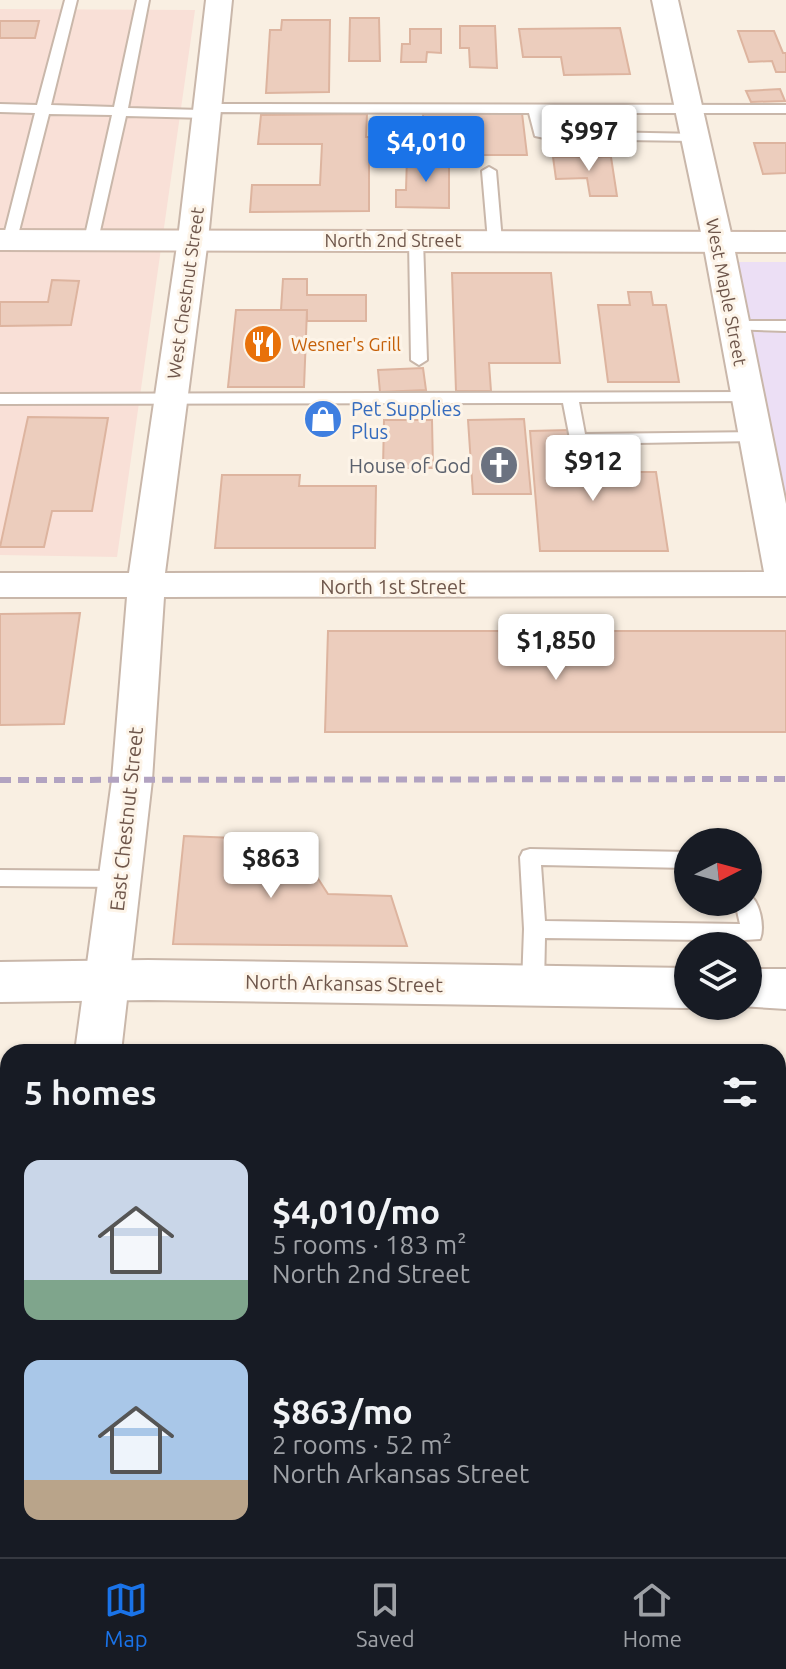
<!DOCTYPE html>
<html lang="en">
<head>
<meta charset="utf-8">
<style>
  body { margin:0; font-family:Ubuntu,sans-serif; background:#20242c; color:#f1f3f6; height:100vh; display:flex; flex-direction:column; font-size:30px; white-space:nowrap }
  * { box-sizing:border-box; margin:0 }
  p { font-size:26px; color:#9ea1a6 }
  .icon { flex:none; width:44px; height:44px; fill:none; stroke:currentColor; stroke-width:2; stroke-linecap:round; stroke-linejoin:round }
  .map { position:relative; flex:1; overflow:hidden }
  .side { position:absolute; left:0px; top:1044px; width:786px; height:514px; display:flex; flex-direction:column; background:#171b24; border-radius:24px 24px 0 0; box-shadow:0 2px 6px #0004 }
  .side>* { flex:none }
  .needle { width:52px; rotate:84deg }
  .fabs { position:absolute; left:674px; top:828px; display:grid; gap:16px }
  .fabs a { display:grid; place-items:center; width:88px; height:88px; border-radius:50%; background:#171b24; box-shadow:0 2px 6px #0004; font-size:40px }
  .price { position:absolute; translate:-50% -68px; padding:0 18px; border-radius:8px; background:#fff; color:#222; font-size:26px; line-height:52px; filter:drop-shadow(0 2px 4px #0008) }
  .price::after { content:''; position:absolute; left:50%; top:48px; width:24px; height:18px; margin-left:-12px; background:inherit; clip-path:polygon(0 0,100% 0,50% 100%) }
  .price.active { background:#1a73e8; color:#fff }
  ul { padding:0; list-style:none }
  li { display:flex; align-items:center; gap:24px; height:200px; padding:0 24px }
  li span { display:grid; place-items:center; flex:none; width:224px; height:160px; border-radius:16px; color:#555 }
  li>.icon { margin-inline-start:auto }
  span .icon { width:96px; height:96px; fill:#fffc; stroke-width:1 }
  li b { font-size:34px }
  h2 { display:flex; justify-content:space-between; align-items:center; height:96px; padding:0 24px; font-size:34px }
  .tab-bar { display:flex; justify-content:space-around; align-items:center; height:112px; border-top:2px solid #363941; background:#171b24; font-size:22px; color:#9ea1a6 }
  .tab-bar a { display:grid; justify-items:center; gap:4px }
  .tab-bar .active { color:#1a73e8 }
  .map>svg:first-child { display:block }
</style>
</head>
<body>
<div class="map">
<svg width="786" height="1557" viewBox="0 0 786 1557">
  <rect width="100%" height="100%" fill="#f9efe2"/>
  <path fill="#f9e0d7" d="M0,9L195,10L117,557L0,555Z"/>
  <path fill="#ecdff5" d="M738,262H786V550L739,270Z"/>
  <path fill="#eccdbd" stroke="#ddb49f" stroke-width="2" d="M350,18H379L380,61H349Z
    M282,20H330L329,92L266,93L270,30H281Z
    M0,21H39L35,38H0Z
    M460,26H495L497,68L470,67L469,48H460Z
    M620,28L630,74L564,75L561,57H523L519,29Z
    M410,29H441V53L427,52L426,62H401L402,44H410Z
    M738,31H774L783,53H786V72H776L772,61L749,62Z
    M780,89L785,101L751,102L746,91Z
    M522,113L527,155H468L466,128L424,129L423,114Z
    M367,114L366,137H381L382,153H369V211L250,212L252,185H320L322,144H258L261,115Z
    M754,143H786V173L763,174Z
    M407,157H449V208L396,207V190H406Z
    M553,157H611L617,196H590L587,178L556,179Z
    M452,273H551L560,363H489L491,391H456Z
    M283,279H307V295H366V321H307V310H281Z
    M52,280L79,281L71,325L0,326V302H48Z
    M628,292H651L653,305H666L679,382H608L598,305H630Z
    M236,310H307L304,387H228Z
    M423,368L426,390L380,392L378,370Z
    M28,417L108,418L92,511H52L44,547H0Z
    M524,419L531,494H473L468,420Z
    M384,420H432L433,468H383Z
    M569,430L573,472H656L668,551H540L530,431Z
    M222,475H300L299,486H376L375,548H215Z
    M80,613L64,724L0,725V614Z
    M328,631H786V732H325Z
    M184,836L293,840L328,894L391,896L407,946L173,944Z
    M157,1550H269V1557H157Z"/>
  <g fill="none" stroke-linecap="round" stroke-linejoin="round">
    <defs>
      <path id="service" d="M65,0H77L51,105L114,107L137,0H149L128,108L201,110L202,105L207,104L786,105V113H543L549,131L700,134V140L695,141L549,139L535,136L529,113L213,112L212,117L207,118L126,116L98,240L91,244L84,240L112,115L49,114L17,239L10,243L3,239L35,113L0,112V104L37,105Z
        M489,167L496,171L502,241L495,245L488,241L482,171Z
        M416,236L423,240L427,360L419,365L411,360L409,240Z
        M735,321H786V331L729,329V323Z
        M748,392L754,393L756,397L754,401L579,402L585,434L762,432L764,436L756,441L578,444L570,439L563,403L0,404V394Z
        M530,849L688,852V868L541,865L545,921L740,924L735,902H748V894C760,900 765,927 760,939L729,941L730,946H708L707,940L545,938L544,985L541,991L533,994L525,991L522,985L524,929L520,857L523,851Z
        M0,870L120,871L127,873L130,879L127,885L120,887L0,886Z
        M778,1407L786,1411V1495L778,1492Z
        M638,1550H666V1557H638Z"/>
      <path id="minor" d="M206,0H232L208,239L165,573L764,572L703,242L652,0H678L733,242L786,504V596L164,597L152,780L121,1052H75L112,780L127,597H0V573H129L178,239Z
        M0,1289L8,1290V1336L0,1335Z
        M778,1290H786V1336H778Z
        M8,1515V1550H33L31,1557H0V1518Z"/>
      <path id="tertiary" d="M148,960L688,968V1006H693L688,1008L148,1000L0,1002V962Z
        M748,969H786V1009L740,1006H748Z"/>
      <path id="secondary" d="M0,230L786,232V252L0,250Z"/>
    </defs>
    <use href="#service" stroke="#c9b7aa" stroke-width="4"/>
    <use href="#minor" stroke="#c9b7aa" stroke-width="4"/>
    <use href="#tertiary" stroke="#c9b7aa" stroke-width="4"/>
    <use href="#secondary" stroke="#ceb9ab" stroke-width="4"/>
    <use href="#service" fill="#fff" fill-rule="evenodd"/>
    <use href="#minor" fill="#fff" fill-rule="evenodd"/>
    <use href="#tertiary" fill="#fff" fill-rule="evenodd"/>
    <use href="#secondary" fill="#fff" fill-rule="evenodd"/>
    <path stroke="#b2a3c1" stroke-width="6" stroke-dasharray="11 7" stroke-linecap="butt" d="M0,780L786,779"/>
  </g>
  <defs>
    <symbol id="restaurant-disc" viewBox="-11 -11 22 22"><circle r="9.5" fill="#e8710a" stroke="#fdf4e8"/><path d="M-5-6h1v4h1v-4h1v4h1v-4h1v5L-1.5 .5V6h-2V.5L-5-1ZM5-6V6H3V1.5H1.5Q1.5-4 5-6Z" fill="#fff"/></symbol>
    <symbol id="shop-disc" viewBox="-11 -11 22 22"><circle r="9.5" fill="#3f7fe0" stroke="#fdf4e8"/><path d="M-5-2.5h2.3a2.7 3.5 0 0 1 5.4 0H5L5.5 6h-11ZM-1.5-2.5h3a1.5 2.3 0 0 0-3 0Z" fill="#fff"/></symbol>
    <symbol id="church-disc" viewBox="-11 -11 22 22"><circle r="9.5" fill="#6b7280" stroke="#fdf4e8"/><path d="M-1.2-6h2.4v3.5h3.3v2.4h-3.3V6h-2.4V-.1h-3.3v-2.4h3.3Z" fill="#fff"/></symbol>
  </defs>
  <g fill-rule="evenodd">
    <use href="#restaurant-disc" x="241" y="322" width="44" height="44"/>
    <use href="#shop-disc" x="301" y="397" width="44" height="44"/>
    <use href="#church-disc" x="477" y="443" width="44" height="44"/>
  </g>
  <g text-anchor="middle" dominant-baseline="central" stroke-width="6" stroke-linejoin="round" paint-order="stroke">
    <g font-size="18" fill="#6e564b" stroke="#fdf4e8">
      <text x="393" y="240">North 2nd Street</text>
      <text transform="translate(727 292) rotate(79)">West Maple Street</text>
      <text transform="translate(185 293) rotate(-82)">West Chestnut Street</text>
    </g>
    <g font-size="18" fill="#c56008" stroke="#fdf4e8" text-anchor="start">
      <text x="291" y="344">Wesner's Grill</text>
    </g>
    <g font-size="20" fill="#366cbe" stroke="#fdf4e8" text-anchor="start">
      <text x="351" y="408">Pet Supplies<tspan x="351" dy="23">Plus</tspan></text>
    </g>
    <g font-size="20" fill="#5b616d" stroke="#fdf4e8" text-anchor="end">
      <text x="471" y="465">House of God</text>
    </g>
    <g font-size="20" fill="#6e564b" stroke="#fdf4e8">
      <text x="393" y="586">North 1st Street</text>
      <text transform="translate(126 819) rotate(-84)">East Chestnut Street</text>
      <text transform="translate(344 983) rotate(1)">North Arkansas Street</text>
    </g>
  </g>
</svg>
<div class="fabs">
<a><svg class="needle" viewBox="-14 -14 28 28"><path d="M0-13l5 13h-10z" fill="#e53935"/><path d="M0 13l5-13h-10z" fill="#9ea1a6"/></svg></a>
<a><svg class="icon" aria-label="layers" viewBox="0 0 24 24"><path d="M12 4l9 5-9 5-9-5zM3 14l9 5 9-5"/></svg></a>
</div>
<b class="price" style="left:589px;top:173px">$997</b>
<b class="price active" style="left:426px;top:184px">$4,010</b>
<b class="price" style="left:593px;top:503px">$912</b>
<b class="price" style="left:556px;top:682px">$1,850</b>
<b class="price" style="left:271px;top:900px">$863</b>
<section class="side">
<h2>5 homes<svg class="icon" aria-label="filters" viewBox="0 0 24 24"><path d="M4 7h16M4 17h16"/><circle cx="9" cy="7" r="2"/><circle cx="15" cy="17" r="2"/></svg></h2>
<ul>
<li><span style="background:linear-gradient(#c9d6e8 75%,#7fa58c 0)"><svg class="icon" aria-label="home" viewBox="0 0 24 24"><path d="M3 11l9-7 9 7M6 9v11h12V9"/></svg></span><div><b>$4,010/mo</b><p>5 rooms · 183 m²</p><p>North 2nd Street</p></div></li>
<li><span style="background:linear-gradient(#a9c7e8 75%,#b9a48a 0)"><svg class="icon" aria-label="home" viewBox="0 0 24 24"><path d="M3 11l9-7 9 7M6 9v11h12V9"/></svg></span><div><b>$863/mo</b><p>2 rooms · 52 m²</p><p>North Arkansas Street</p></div></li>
</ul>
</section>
</div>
<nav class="tab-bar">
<a class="active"><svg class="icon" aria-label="map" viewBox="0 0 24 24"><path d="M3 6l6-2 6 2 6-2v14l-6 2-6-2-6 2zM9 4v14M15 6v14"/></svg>Map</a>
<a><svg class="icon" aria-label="saved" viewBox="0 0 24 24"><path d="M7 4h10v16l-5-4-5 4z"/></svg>Saved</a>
<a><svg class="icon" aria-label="home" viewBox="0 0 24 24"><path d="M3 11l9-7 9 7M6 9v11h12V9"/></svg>Home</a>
</nav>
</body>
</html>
